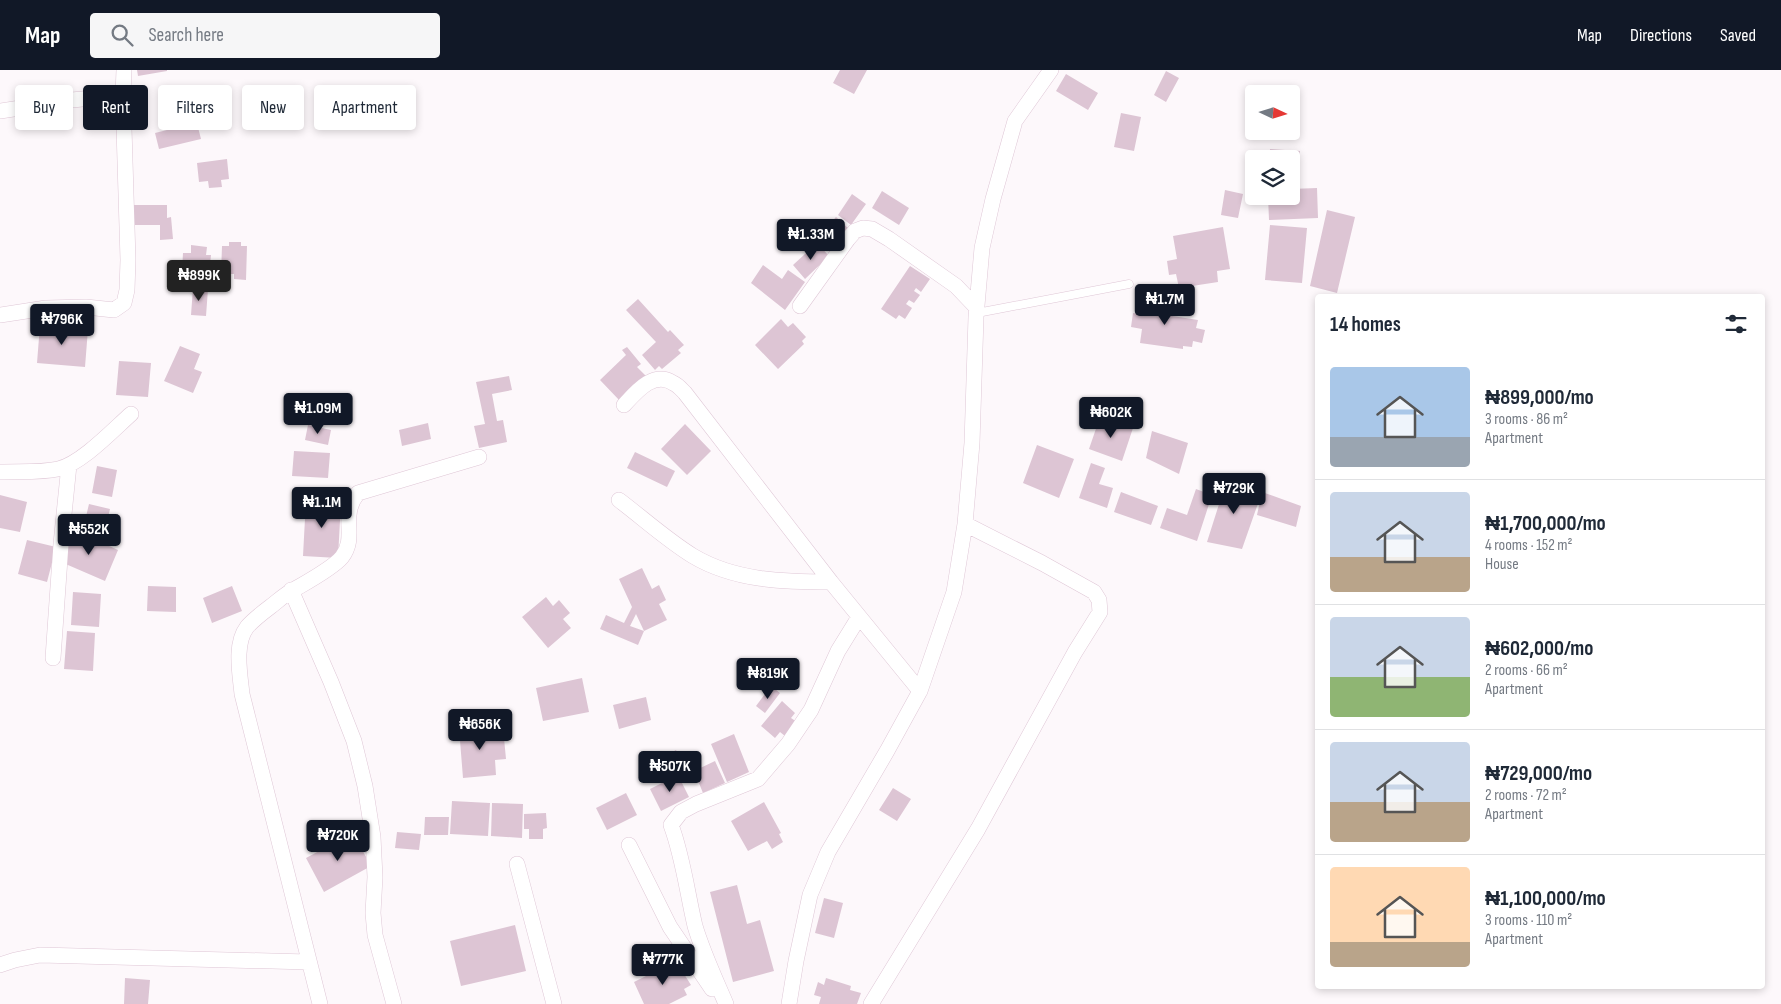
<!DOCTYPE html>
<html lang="en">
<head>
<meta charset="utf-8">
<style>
  body { margin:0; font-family:"Sofia Sans Condensed",sans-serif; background:#f6f6f7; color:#1f2937; height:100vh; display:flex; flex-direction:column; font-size:19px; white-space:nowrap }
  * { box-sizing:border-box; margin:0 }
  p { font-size:16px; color:#747a83 }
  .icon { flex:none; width:28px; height:28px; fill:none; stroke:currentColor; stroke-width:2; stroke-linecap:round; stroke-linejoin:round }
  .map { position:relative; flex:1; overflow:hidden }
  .side { position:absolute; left:1315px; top:224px; width:450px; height:695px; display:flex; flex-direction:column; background:#fff; border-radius:5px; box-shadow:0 2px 8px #0003 }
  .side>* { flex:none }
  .guide { position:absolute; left:15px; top:15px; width:475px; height:45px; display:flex; gap:10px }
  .needle { width:32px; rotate:94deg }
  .tools { position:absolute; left:1245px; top:15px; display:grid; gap:10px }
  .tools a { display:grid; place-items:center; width:55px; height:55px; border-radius:5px; background:#fff; box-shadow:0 2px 8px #0003; font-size:25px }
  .price { position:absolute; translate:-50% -42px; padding:0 11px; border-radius:5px; background:#111827; color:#fff; font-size:16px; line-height:32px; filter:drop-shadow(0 1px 2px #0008) }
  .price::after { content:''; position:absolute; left:50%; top:30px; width:15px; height:11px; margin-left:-8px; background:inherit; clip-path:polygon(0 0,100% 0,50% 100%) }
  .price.current { background:#222; color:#fff }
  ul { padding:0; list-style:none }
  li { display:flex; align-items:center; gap:15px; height:125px; padding:0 15px }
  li+li { border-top:1px solid #e0e1e3 }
  li span { display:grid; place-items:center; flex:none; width:140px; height:100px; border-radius:5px; color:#555 }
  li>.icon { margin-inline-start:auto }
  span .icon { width:60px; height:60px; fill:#fffc; stroke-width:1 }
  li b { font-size:21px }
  h2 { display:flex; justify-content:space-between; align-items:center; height:60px; padding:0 15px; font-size:21px }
  .tag { padding:0 18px; border-radius:5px; background:#fff; box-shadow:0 2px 8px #0003; font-size:18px; line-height:45px }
  .tag.current { background:#111827; color:#fff }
  header { display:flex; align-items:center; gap:30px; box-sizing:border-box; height:70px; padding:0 25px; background:#111827; color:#fff }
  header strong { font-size:24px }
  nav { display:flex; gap:28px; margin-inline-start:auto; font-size:18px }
  .search { width:350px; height:45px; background:#f6f6f7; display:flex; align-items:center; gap:12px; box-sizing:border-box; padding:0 18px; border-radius:5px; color:#747a83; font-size:19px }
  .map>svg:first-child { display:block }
</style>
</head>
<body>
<header>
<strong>Map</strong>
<div class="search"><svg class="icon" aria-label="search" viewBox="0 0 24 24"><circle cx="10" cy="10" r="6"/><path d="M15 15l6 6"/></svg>Search here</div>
<nav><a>Map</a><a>Directions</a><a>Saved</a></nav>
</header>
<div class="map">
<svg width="1781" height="934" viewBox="0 0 1781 934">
  <rect width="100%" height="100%" fill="#fdf8fb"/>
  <path fill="#ddc5d4" d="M137,0H167V1L138,6Z
    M840,0H867L854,24L833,13Z
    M1166,1L1179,8L1166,32L1154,25Z
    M1066,4L1098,23L1088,40L1056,21Z
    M192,34L201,69L159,79L155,63L171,59L166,40Z
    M1121,43L1141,47L1134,81L1114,77Z
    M1270,79L1300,81L1298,108H1291V89H1269Z
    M227,89L229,109L221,110L222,117L209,118L208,111L199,112L197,93Z
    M1317,118L1318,148L1269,150L1268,126H1291V119Z
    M1225,120L1243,124L1238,148L1221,145Z
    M882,121L909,138L899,155L872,138Z
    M852,124L866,134L851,155L838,145Z
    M134,135H167V148L171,147L173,169L160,170V155H133Z
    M1327,140L1355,147L1337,223L1310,216Z
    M836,147L850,160L831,181L817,168Z
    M1270,155L1307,158L1302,213L1265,210Z
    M1223,157L1230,199L1217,201L1218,212L1179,218L1176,204L1169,205L1167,191L1177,189L1173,166Z
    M229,172H241V176H247L246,210L234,209V204H221L222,176H229Z
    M817,173L829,186L805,209L793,195Z
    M191,175L207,177L206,185H211L209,204L194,202V207L186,206V202L182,201L183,183H191Z
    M763,195L782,209L788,200L805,212L785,240L751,213Z
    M910,196L930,209L921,222L916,218L914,221L920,225L914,233L909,230L906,234L912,238L905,249L899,245L896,249L881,239Z
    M193,218L208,219L206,246L191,245Z
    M1146,224L1168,228L1166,245L1198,250L1196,258L1205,260L1202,273L1193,271L1192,277L1183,276V279L1140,273L1142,259L1131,257L1133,243L1142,245Z
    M638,229L668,262L670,260L684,275L678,280L681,283L662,299L659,296L655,300L642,285L656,272L626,240Z
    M781,249L788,257L793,253L806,267L802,271L804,274L778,299L755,275Z
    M40,255L88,259L85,297L37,293Z
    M180,276L200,284L194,299L202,302L193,323L164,311Z
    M627,277L641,294L637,297L646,306L620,331L600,310L626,285L622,280Z
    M119,291L151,293L148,327L116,325Z
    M509,306L512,320L492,324L497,351L503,350L507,372L479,378L474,356L485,354L476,312Z
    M1100,347L1133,358L1122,391L1089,379Z
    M428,353L431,369L402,376L399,360Z
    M685,354L711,381L687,405L661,379Z
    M308,355L331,360L328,375L305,370Z
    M1152,361L1188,373L1179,404L1146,388Z
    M1037,375L1074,389L1059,428L1023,413Z
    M294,381L330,383L328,408L292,406Z
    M635,382L675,401L667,417L627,398Z
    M1091,393L1105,398L1099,414L1113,418L1107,438L1079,428Z
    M97,396L117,400L112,427L92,423Z
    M1227,409L1262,422L1242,479L1207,472Z
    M1196,419L1212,425L1197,471L1160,458L1167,438L1187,445Z
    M1121,422L1158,436L1151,455L1114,442Z
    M1262,422L1301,436L1296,457L1257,445Z
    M0,425L27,432L20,462L0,458Z
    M306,430L341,432L338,488L303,486Z
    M89,434L110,439L104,464L83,459Z
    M74,460L118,480L105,511L61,492Z
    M27,470L56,477L47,512L18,504Z
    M642,498L652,519L659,515L666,530L659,534L667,550L644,561L636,544L630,556L644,561L638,575L600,559L606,545L624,553L632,537L619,509Z
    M148,516L176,517V542L147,541Z
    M232,516L242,541L212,553L203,528Z
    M73,522L101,524L99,557L71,555Z
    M546,527L553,536L559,530L570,543L563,549L571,558L548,578L522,547Z
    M67,561L95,563L93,601L64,599Z
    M582,608L589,642L543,651L536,618Z
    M771,616L780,623L765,643L756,636Z
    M646,627L651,650L619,659L613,635Z
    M782,631L795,643L791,648L797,652L785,666L780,662L775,668L761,656Z
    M493,655L494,669L504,668L506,689L495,690L496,705L463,708L459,658Z
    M734,664L749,702L727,712L711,674Z
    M676,680L683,694L653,709L646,696Z
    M715,691L725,713L703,723L694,701Z
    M678,705L689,727L661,741L650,719Z
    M893,718L911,729L897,751L879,740Z
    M626,723L637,745L607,760L596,738Z
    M452,731L490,733L488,766L450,764Z
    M764,732L781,763L779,764L783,772L772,779L767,771L748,781L731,751Z
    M492,733L523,734L522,768L491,766Z
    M546,743L547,758L543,759V769H529V759H524V744Z
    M425,747H449L448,765H424Z
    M397,762L421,764L419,780L395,778Z
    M353,763L371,796L324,822L306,788Z
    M737,815L747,854L760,850L774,901L733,912L710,822Z
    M824,828L843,833L834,868L815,863Z
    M515,855L526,901L461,916L450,871Z
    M672,893L674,899L679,896L691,915L684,919L687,925L669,934H644L634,912Z
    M125,908L150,910L148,934H124Z
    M826,908L851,916L850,920L861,923L857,934H819L821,927L814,925L818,912L824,915Z"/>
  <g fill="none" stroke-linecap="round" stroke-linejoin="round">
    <defs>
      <path id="service" d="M977,243L1129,214"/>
      <path id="minor" d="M0,41L72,30L123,25L124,0
        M800,236L848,169L855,161L863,158L872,159L889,169L956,216L977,238
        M0,245L46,238L86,237L114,240L124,233L127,220L128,190L123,25
        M624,335C636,322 654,300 673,313C678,315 682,320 685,323L831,512L920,621
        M0,402C19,401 39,403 58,399C81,394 113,360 131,344
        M619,430C644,449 667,470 693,486C735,511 784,512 831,512
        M291,520L331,612L354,671L365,716L373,767L375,807L373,843L375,865L394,934
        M53,588L61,474L69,395
        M629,775L670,857L712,919
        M517,794L554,934
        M0,895L15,890L40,885L308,892
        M320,934L242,624C240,604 234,574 247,557C254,549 262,543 270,537C278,531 286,523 295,519C307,512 333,498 342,487C358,466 339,446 358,423L479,387
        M726,934C715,908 703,883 695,856C687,822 683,787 671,755L681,742L696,734L758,709L788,674L811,640L838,581L859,547
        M789,934L796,891L810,825L828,782L887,681L920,621L954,522L965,454L972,373L976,247L982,178L993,129L1015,51L1051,0
        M871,934L978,759L1075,582L1100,542L1099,530L1094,522L1042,493L965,454"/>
    </defs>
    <use href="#service" stroke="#dfc7d6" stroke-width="9"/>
    <use href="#minor" stroke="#dfc7d6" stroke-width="16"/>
    <use href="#service" stroke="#fff" stroke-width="8"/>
    <use href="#minor" stroke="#fff" stroke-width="15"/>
  </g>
</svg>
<div class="tools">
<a><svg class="needle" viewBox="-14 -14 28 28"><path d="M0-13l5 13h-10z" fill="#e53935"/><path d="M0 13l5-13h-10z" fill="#747a83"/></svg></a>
<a><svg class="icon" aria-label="layers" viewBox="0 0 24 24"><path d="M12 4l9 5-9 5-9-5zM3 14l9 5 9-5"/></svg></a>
</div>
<b class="price" style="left:811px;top:191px">₦1.33M</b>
<b class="price current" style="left:199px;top:232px">₦899K</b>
<b class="price" style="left:1165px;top:256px">₦1.7M</b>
<b class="price" style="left:62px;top:276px">₦796K</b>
<b class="price" style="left:318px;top:365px">₦1.09M</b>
<b class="price" style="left:1111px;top:369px">₦602K</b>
<b class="price" style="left:1234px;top:445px">₦729K</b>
<b class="price" style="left:322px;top:459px">₦1.1M</b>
<b class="price" style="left:89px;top:486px">₦552K</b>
<b class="price" style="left:768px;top:630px">₦819K</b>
<b class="price" style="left:480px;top:681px">₦656K</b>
<b class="price" style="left:670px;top:723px">₦507K</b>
<b class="price" style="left:338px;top:792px">₦720K</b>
<b class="price" style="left:663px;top:916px">₦777K</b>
<div class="guide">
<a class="tag">Buy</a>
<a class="tag current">Rent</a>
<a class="tag">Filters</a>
<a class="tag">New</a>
<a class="tag">Apartment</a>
</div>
<section class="side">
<h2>14 homes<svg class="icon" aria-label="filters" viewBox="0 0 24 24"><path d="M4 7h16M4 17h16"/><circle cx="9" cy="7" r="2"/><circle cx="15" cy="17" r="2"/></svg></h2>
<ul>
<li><span style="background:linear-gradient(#a9c7e8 70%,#9aa5b1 0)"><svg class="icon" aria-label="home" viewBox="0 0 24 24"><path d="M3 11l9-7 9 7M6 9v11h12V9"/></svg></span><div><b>₦899,000/mo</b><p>3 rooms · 86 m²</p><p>Apartment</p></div></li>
<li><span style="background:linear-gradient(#c9d6e8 65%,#b9a48a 0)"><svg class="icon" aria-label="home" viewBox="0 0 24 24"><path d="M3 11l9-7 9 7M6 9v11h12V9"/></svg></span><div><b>₦1,700,000/mo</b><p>4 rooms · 152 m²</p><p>House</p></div></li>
<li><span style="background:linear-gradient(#c9d6e8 60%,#8fb573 0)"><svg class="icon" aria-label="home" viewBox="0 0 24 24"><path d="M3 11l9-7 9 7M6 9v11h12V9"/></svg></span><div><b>₦602,000/mo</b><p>2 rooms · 66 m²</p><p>Apartment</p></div></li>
<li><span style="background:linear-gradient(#c9d6e8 60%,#b9a48a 0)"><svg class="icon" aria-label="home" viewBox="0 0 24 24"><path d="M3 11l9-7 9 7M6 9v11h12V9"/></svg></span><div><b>₦729,000/mo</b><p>2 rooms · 72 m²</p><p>Apartment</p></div></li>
<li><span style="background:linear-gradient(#ffd9b3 75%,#b9a48a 0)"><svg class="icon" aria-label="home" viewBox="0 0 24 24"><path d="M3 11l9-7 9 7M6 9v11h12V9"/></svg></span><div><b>₦1,100,000/mo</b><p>3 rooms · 110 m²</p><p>Apartment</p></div></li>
</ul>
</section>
</div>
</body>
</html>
